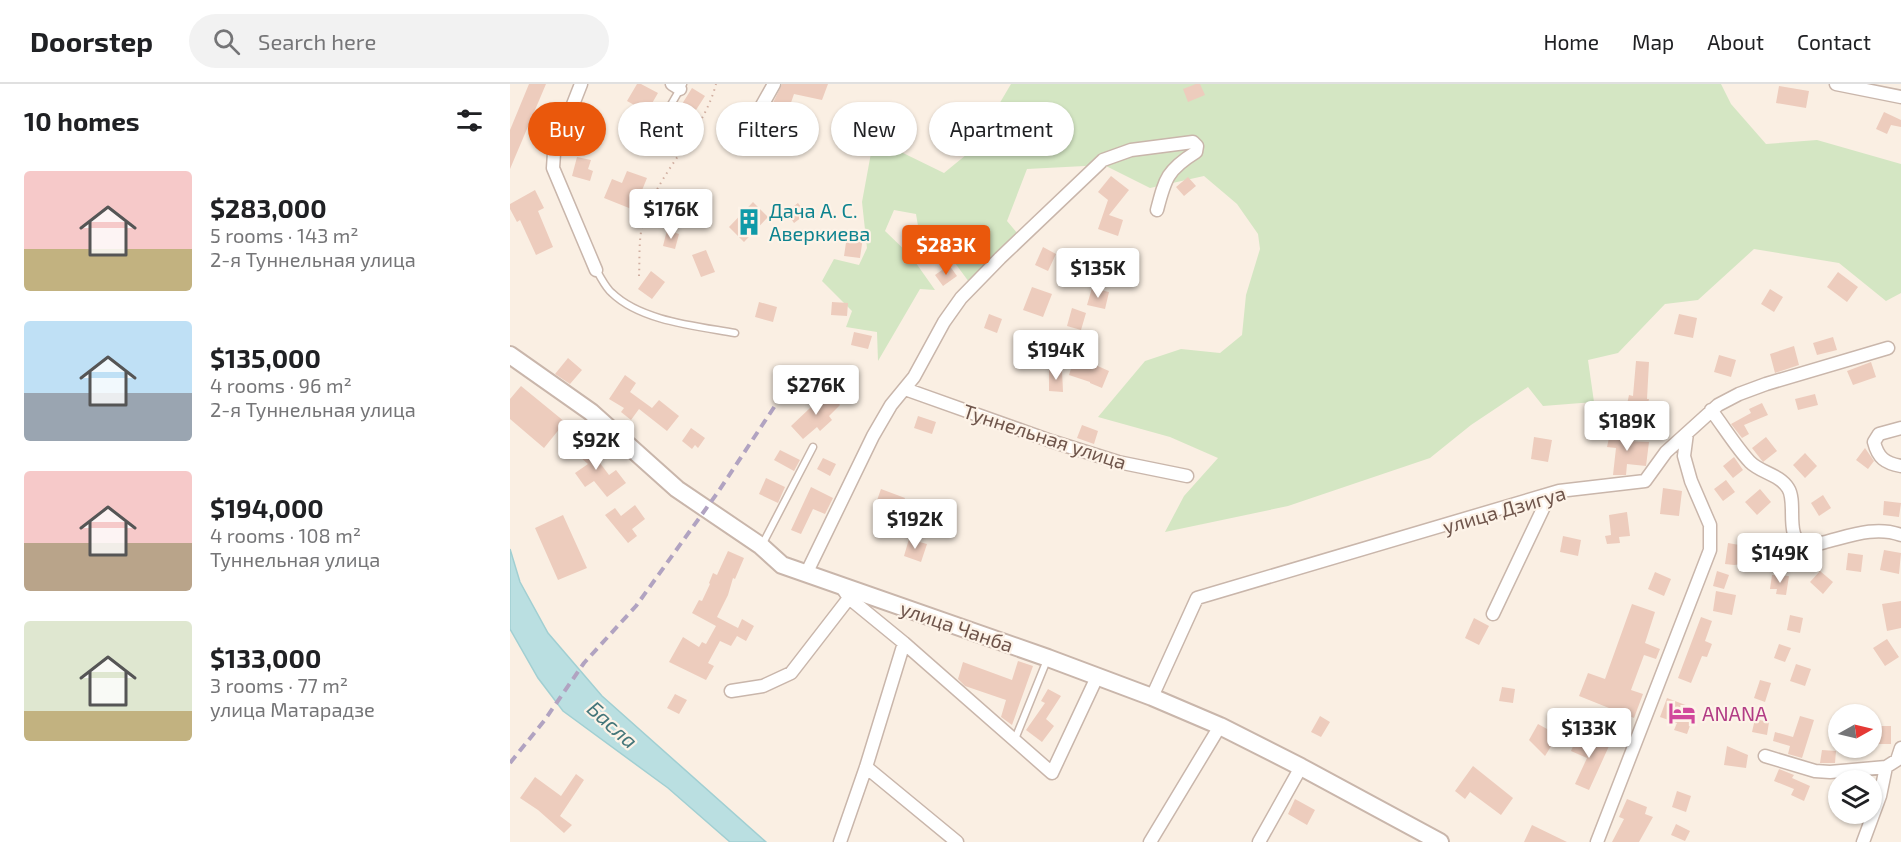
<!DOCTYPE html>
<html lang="en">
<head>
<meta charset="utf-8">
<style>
  body { margin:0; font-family:"Exo 2",sans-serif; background:#f2f2f2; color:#202124; height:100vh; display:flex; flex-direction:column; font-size:22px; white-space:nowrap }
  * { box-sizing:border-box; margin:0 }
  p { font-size:20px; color:#757577 }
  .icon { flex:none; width:33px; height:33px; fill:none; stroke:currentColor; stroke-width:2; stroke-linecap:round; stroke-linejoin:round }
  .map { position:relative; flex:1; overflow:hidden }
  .sheet { display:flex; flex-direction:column; background:#fff; width:510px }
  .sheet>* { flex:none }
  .guide { position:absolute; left:18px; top:18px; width:570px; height:54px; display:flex; gap:12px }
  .needle { width:39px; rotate:82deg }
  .fabs { position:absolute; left:1318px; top:620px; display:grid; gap:12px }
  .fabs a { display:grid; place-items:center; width:54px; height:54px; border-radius:50%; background:#fff; box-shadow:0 2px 4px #0004; font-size:30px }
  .price { position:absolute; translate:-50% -51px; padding:0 14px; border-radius:6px; background:#fff; color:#222; font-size:20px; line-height:39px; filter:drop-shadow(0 2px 3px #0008) }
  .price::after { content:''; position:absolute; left:50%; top:36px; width:18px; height:14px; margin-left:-9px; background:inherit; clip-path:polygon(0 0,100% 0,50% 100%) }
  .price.on { background:#ea580c; color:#fff }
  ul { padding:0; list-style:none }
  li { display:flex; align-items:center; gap:18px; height:150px; padding:0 24px }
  li span { display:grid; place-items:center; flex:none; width:168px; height:120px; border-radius:6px; color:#555 }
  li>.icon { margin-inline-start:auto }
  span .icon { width:72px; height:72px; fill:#fffc; stroke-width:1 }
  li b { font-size:26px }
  h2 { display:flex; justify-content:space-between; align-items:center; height:72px; padding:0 24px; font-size:26px }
  .tag { padding:0 21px; border-radius:27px; background:#fff; box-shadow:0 2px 4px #0004; font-size:21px; line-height:54px }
  .tag.on { background:#ea580c; color:#fff }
  header { display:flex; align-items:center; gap:36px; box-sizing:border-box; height:84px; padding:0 30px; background:#fff; border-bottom:2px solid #e0e0e0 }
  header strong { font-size:28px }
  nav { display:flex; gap:33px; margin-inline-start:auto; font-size:21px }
  .search { width:420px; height:54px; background:#f2f2f2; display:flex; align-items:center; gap:15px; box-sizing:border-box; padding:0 21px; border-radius:33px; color:#757577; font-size:22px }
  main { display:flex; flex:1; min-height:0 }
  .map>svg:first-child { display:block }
</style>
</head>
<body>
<header>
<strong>Doorstep</strong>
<div class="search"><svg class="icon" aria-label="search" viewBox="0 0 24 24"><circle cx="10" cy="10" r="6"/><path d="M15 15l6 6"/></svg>Search here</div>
<nav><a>Home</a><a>Map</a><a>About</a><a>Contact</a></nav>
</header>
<main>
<section class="sheet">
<h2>10 homes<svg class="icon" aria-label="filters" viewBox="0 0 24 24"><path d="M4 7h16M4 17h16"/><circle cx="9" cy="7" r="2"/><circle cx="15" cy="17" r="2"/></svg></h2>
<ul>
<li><span style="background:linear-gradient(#f6c9c9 65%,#c2b280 0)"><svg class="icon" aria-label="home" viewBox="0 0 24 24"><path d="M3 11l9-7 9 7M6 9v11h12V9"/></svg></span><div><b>$283,000</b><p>5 rooms · 143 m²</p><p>2-я Туннельная улица</p></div></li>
<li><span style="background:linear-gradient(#bfe0f5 60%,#9aa5b1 0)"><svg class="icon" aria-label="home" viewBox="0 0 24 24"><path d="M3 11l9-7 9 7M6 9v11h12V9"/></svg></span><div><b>$135,000</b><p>4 rooms · 96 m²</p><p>2-я Туннельная улица</p></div></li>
<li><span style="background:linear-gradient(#f6c9c9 60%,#b9a48a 0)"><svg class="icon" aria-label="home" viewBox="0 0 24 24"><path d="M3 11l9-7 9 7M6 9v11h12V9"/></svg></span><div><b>$194,000</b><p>4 rooms · 108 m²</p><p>Туннельная улица</p></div></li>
<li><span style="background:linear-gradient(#dfe7d0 75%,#c2b280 0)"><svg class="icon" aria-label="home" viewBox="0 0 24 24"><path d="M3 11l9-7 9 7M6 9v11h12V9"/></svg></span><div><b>$133,000</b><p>3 rooms · 77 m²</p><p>улица Матарадзе</p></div></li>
</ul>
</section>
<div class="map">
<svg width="1391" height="758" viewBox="0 0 1391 758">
  <rect width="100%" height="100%" fill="#faefe3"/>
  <path fill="#d4e6c3" d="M501,0H1211L1221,20L1256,60L1307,56L1391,80V209L1376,217L1329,179L1244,165L1188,216L1155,220L1108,269L1078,276L1084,318L1033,322L1018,303L961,341L920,374L778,422L655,448L674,412L708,374L660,353L588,333L635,277L671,265L710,269L732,251L736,211L750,165L748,150L727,120L694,92L640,104L594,81L517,85L497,137L508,150L459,198L442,175L427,177L410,154L406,130L384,126L375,147L401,172L425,206L410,205L368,277L367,248L336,243L342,227L312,197L324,175L349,181L357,164L352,118L368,31L377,70L391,68L434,89L462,66Z"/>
  <path fill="#badfe1" stroke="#a1cfd2" stroke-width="1.5" d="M0,465L10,498L38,549L92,612L256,758H220L158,704L53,627L28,594L0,545Z"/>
  <path fill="#edccbd" d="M19,0H36L0,85V46Z
    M127,0H131L148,9L137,28L117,17Z
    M272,0H318L312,16L284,10L276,33L260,25Z
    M686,0H690L695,11L678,18L673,5Z
    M1269,2L1299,7L1296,24L1266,19Z
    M182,4L195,12L177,40L164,33Z
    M238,26L242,27L247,35L243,50L232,47Z
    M1374,28L1391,36V43L1381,41L1377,50L1366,45Z
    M67,73L81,76L78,85L83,87L80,97L62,92Z
    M117,87L137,94L124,126L94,114L102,95L112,99Z
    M601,92L619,106L599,131L613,136L608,152L588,145L598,116L588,108Z
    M678,93L686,102L674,112L666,103Z
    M25,106L34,124L28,127L43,163L26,171L10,136L7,138L0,125V120Z
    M243,118L258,133L234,158L219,143Z
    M288,119L296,130L284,139L276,128Z
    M157,146L169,150L165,165L153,162Z
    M337,152L353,153L350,174L334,172Z
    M533,163L546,170L538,187L525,181Z
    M196,166L205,188L191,193L182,171Z
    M439,181L447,192L433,202L425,191Z
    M141,187L155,198L142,215L128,205Z
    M1328,188L1348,203L1337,218L1317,203Z
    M522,203L542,210L533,233L513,226Z
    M582,204L599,208L595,225L577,221Z
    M1260,205L1273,213L1264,228L1251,220Z
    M249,218L267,223L263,238L245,233Z
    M322,218L338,219L337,232L321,231Z
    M562,224L576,229L571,246L557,242Z
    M479,230L492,235L487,249L474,244Z
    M1169,230L1187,234L1183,254L1164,250Z
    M344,248L362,252L358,265L341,261Z
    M1323,253L1327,266L1307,271L1303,259Z
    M1284,262L1289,281L1265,289L1260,270Z
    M1209,271L1226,276L1221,293L1204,288Z
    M565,272L599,287L592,304L580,299V298L559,291Z
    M58,274L72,286L60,300L45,290Z
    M1126,277L1139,278L1137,315H1139L1136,329L1116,325L1119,311L1123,312Z
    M1361,278L1366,293L1343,301L1337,287Z
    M539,286H552L553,308L539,307Z
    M115,291L126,299L120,308L142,324L149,316L169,332L157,347L129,325L121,336L111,328L114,324L99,315Z
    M11,302L55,338L34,364L0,335V315Z
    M318,307L330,321L319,332L322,336L310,347L307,343L293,355L281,342Z
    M1305,310L1308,321L1288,326L1285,315Z
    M1252,319L1258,331L1234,341L1239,350L1232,354L1221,340L1241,329L1239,325Z
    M408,332L426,338L422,350L404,344Z
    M572,341L588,347L584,360L567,354Z
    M181,344L195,354L188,364L185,361L182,365L172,357Z
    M1101,345L1118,348L1116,357L1139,358L1136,382L1117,380L1116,391H1103L1106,364L1097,363Z
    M1024,353L1042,356L1038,378L1021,375Z
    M1256,353L1267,367L1253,378L1242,364Z
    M72,354L84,364L81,367L99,391L106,386L116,399L97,413L84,397L75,403L65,389L78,380L62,366Z
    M1355,364L1364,377L1358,385L1346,376Z
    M270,366L290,376L284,387L264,376Z
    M1295,369L1307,382L1295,394L1283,381Z
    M1224,373L1233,386L1223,394L1213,382Z
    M313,374L326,380L320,392L307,385Z
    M256,394L275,403L268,419L249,410Z
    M1216,396L1225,408L1213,417L1204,405Z
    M301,403L323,414L315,430L303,425L291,450L281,446Z
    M1153,404L1172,407L1169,432L1150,430Z
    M371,405L395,414L388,431L365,422Z
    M1250,405L1261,418L1247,431L1235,418Z
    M1313,411L1321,424L1309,432L1301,419Z
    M1374,417L1391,419L1389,433L1373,431Z
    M125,421L135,435L122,445L127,452L118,459L95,431L105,424L111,432Z
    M1117,428L1120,452L1109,453L1110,459L1097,460L1095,452L1101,451L1099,431Z
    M53,431L77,484L48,496L25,444Z
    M1053,452L1071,456L1068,472L1050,468Z
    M399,455L417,460L411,478L394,472Z
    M1277,455L1283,470L1267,473L1264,458Z
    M1218,459L1235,462L1232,480L1224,481L1215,480Z
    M1374,466L1391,469L1389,490L1370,486Z
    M218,467L234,474L225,495L223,494L218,511L207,533L228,544L232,535L244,542L236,557L227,552L221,562L210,557L198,579L204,582L196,596L159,578L173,553L189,563L192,558L196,560L206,542L182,529L189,516L192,517L200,500L199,499L203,489L207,491Z
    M1338,469L1353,471L1351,488L1336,486Z
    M1207,487L1219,491L1214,505L1203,502Z
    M1310,487L1323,498L1313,510L1300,498Z
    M1145,488L1161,495L1154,512L1138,505Z
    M1262,491L1279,492L1276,511L1266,510L1267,505H1260Z
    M1206,507L1226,511L1222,531L1203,527Z
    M1391,517V544L1377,547L1372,520Z
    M1122,520L1145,528L1135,559L1150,565L1146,575L1134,571L1121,606L1133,610L1124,634L1069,612L1078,589L1095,595Z
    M1280,531L1293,534L1290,549L1277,546Z
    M1191,533L1202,537L1195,557L1202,560L1197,573L1192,572L1181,599L1168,594Z
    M964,534L979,542L969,561L955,554Z
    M1377,555L1389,573L1375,582L1363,564Z
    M1269,560L1281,564L1275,578L1264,574Z
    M508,577L523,582L502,641L491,633L496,616L455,602L448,595L453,578L502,596Z
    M1286,580L1301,585L1295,602L1280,597Z
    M1250,596L1261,599L1255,618L1244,614Z
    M992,603L1005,605L1003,619L989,617Z
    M538,605L551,612L536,635L544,642L532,658L516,646L535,619L531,617Z
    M165,610L177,616L169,630L157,624Z
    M1157,614L1186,625L1177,650L1164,646L1167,639L1150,633Z
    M810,632L820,638L811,653L801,648Z
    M1290,632L1304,636L1292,674L1278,670L1280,662L1263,657L1265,648L1283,653Z
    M1245,635L1259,638L1257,651L1242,648Z
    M1028,640L1048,651L1035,672L1019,656Z
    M1367,642H1381V660H1367Z
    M1069,649L1099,662L1079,706L1065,700L1077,674L1061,667Z
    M1217,662L1238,671L1236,684L1214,681Z
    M1312,666L1326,667L1325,679H1310Z
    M963,682L1003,714L991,731L960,708L955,715L945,707Z
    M1269,685L1284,691L1282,694L1300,702L1294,717L1281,711L1284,705L1264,697Z
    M66,690L74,696L50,732L62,741L54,749L28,726L10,714L25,693L51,712Z
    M1167,707L1181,712L1176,728L1162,723Z
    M785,715L805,726L797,741L778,730Z
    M1117,715L1137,723L1135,730L1143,733L1129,758H1102L1114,735L1109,733Z
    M1166,740L1180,747L1175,757L1161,751Z
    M1022,741L1057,758H1014Z"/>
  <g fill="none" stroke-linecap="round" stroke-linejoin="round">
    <defs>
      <path id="service" d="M141,55L173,0
        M86,186C91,193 95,203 102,209C131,237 186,242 225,249
        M252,461L303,363
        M505,655L537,576"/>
      <path id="minor" d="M71,0L44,69L43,84L86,186
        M162,0L170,5
        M264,0L250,25L264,44L279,56
        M1326,0L1391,13
        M395,305L541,357L608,378L677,392
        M1201,326C1214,343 1226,363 1240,378C1251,389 1269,390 1278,404C1288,419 1273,456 1296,461C1304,462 1311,459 1319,457C1342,451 1367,442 1391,451
        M1391,344L1369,350L1364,358C1368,374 1375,379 1391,382
        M297,488L363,352L381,321L404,293L434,238L451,214L490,174L593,76L621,66L683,58L687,62L686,68C657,86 655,95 647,126
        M331,502L339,514L394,559L542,689L587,593
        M983,530L1040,410
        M221,607L253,602L281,589L339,514L344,511
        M642,613L687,514L1049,407L1135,397L1156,368L1208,321L1229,310L1256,300L1378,264
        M1255,672L1305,687L1320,688L1376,683L1387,676L1391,664
        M356,683L447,758
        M330,758L356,683L394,559
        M640,758L710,642
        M749,758L791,683
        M1087,758L1200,466V441L1181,397L1174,372L1177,349
        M1353,758L1370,712L1376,683"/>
      <path id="tertiary" d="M0,271L81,328L167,405L251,462L272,481L538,574L642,613L710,642L791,683L930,758"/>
    </defs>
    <use href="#service" stroke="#c9b6ab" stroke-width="9"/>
    <use href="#minor" stroke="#c9b6ab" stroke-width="15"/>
    <use href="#tertiary" stroke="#c9b6ab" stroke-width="20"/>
    <path stroke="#d1afa1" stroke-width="2" stroke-dasharray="1.5 4.5" stroke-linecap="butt" d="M129,192C130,174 128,153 134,136C149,86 193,50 206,0"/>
    <use href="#service" stroke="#fff" stroke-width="6"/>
    <use href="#minor" stroke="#fff" stroke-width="12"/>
    <use href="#tertiary" stroke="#fff" stroke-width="16"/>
    <path stroke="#b1a3c1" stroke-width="4" stroke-dasharray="9 6" stroke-linecap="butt" d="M0,679L34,637L74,579L126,522L208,408L288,287"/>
  </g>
  <defs>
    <symbol id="building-bare" viewBox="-9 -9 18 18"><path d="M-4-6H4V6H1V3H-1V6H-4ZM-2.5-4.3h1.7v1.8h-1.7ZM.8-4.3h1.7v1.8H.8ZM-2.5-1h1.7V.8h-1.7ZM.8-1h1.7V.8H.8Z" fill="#0f9aa8" stroke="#fdf3e8" stroke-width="2.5" paint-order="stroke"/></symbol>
    <symbol id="hotel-bare" viewBox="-9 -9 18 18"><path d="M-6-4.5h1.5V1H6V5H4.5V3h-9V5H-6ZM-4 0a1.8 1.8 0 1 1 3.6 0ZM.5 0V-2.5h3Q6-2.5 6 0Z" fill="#d1479c" stroke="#fdf3e8" stroke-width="2.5" paint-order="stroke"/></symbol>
  </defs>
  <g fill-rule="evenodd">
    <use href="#building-bare" x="220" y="119" width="38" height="38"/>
    <use href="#hotel-bare" x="1153" y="610" width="38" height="38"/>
  </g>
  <g text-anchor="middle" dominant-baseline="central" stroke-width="4.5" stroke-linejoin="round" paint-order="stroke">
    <g font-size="20" fill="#0d838f" stroke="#fdf3e8" text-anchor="start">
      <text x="259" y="126">Дача А. С.<tspan x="259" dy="23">Аверкиева</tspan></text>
    </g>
    <g font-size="20" fill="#6f554b" stroke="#fdf3e8">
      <text transform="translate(535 352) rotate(18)">Туннельная улица</text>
      <text transform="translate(994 425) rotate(-16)">улица Дзигуа</text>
      <text transform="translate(447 542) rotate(19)">улица Чанба</text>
    </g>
    <g font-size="20" fill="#b23c85" stroke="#fdf3e8" text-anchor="start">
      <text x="1192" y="629">ANANA</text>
    </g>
    <g font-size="21" font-style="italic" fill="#44767a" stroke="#fdf3e8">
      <text transform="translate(103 640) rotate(42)">Басла</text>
    </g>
  </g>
</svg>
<div class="fabs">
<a><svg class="needle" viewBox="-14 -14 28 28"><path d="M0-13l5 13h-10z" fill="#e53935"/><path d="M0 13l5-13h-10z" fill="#757577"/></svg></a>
<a><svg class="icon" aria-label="layers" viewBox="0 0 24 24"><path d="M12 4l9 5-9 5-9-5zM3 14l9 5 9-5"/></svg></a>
</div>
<b class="price" style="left:161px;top:156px">$176K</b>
<b class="price on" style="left:436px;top:192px">$283K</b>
<b class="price" style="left:588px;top:215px">$135K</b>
<b class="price" style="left:546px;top:297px">$194K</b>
<b class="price" style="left:306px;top:332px">$276K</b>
<b class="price" style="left:1117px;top:368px">$189K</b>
<b class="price" style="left:86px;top:387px">$92K</b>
<b class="price" style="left:405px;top:466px">$192K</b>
<b class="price" style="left:1270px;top:500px">$149K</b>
<b class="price" style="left:1079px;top:675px">$133K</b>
<div class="guide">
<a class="tag on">Buy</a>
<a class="tag">Rent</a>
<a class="tag">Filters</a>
<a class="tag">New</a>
<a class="tag">Apartment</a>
</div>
</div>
</main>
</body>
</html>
